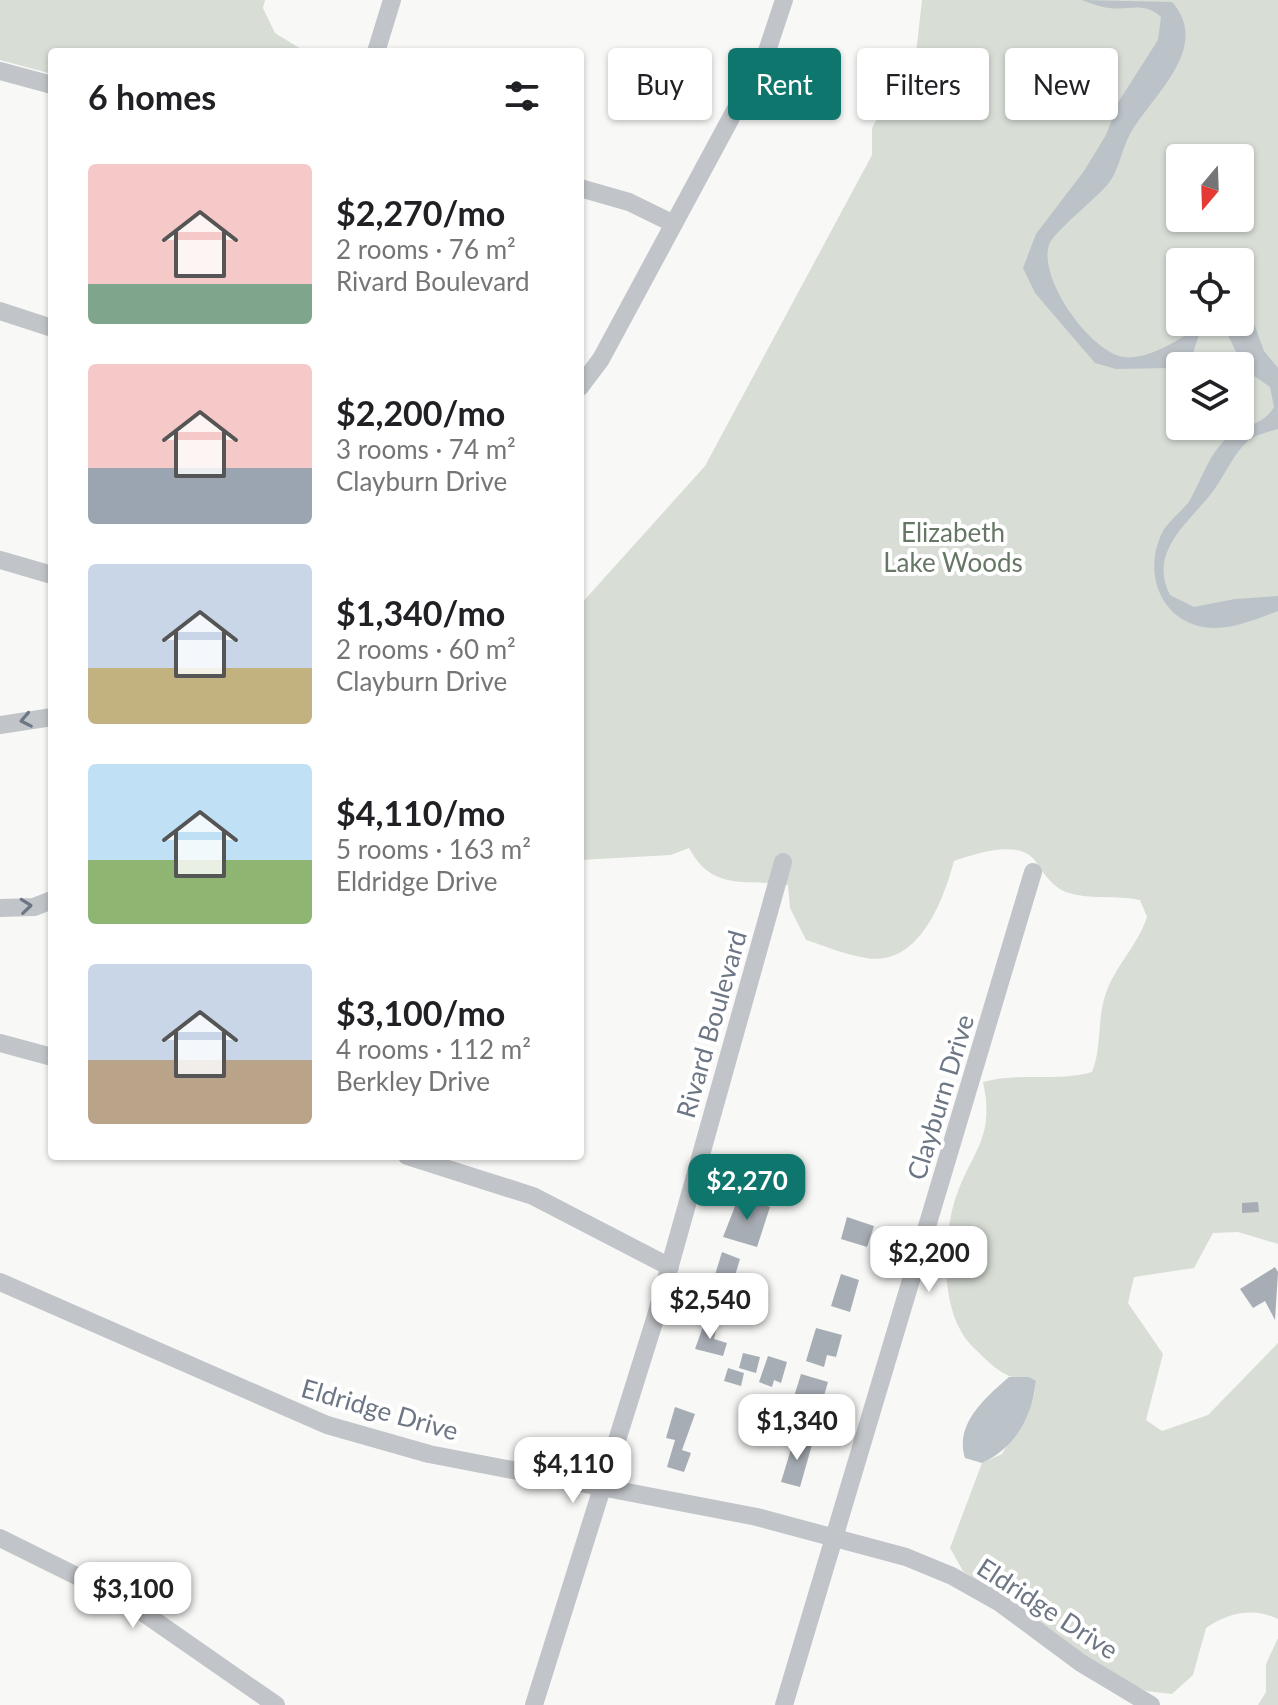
<!DOCTYPE html>
<html lang="en">
<head>
<meta charset="utf-8">
<style>
  body { margin:0; font-family:Lato,sans-serif; background:#f2f2f2; color:#202124; height:100vh; display:flex; flex-direction:column; font-size:30px; white-space:nowrap }
  * { box-sizing:border-box; margin:0 }
  p { font-size:26px; color:#757577 }
  .icon { flex:none; width:44px; height:44px; fill:none; stroke:currentColor; stroke-width:2; stroke-linecap:round; stroke-linejoin:round }
  .map { position:relative; flex:1; overflow:hidden }
  .panel { position:absolute; left:48px; top:48px; width:536px; height:1112px; display:flex; flex-direction:column; background:#fff; border-radius:8px; box-shadow:0 2px 6px #0004 }
  .panel>* { flex:none }
  .hud { position:absolute; left:608px; top:48px; width:550px; height:72px; display:flex; gap:16px }
  .needle { width:52px; rotate:199deg }
  .controls { position:absolute; left:1166px; top:144px; display:grid; gap:16px }
  .controls a { display:grid; place-items:center; width:88px; height:88px; border-radius:8px; background:#fff; box-shadow:0 2px 6px #0004; font-size:40px }
  .price { position:absolute; translate:-50% -68px; padding:0 18px; border-radius:16px; background:#fff; color:#222; font-size:26px; line-height:52px; filter:drop-shadow(0 2px 4px #0008) }
  .price::after { content:''; position:absolute; left:50%; top:48px; width:24px; height:18px; margin-left:-12px; background:inherit; clip-path:polygon(0 0,100% 0,50% 100%) }
  .price.on { background:#0f766e; color:#fff }
  ul { padding:0; list-style:none }
  li { display:flex; align-items:center; gap:24px; height:200px; padding:0 40px }
  li span { display:grid; place-items:center; flex:none; width:224px; height:160px; border-radius:8px; color:#555 }
  li>.icon { margin-inline-start:auto }
  span .icon { width:96px; height:96px; fill:#fffc; stroke-width:1 }
  li b { font-size:34px }
  h2 { display:flex; justify-content:space-between; align-items:center; height:96px; padding:0 40px; font-size:34px }
  .pill { padding:0 28px; border-radius:8px; background:#fff; box-shadow:0 2px 6px #0004; font-size:28px; line-height:72px }
  .pill.on { background:#0f766e; color:#fff }
  .map>svg:first-child { display:block }
</style>
</head>
<body>
<div class="map">
<svg width="1278" height="1705" viewBox="0 0 1278 1705">
  <rect width="100%" height="100%" fill="#f8f9f7"/>
  <path fill="#d8ddd6" fill-rule="evenodd" d="M0,0H265L263,8L275,33L306,52H52V74L0,60Z
    M922,0H1278V1244L1238,1232L1213,1233L1194,1268L1134,1277L1128,1303L1163,1354L1146,1420L1162,1431L1208,1415L1278,1343V1619C1253,1607 1228,1613 1206,1628L1193,1675L1172,1694L1146,1691L1109,1674L963,1571L950,1548L982,1463L1002,1454L1034,1396L1036,1382C1026,1375 1017,1380 1007,1375C996,1370 983,1357 974,1348C940,1316 942,1246 954,1203C969,1153 996,1141 983,1082C1020,1072 1056,1082 1092,1072C1102,1047 1097,1021 1105,996C1114,967 1137,947 1147,917L1140,900C1117,895 1088,900 1066,892C1054,888 1042,872 1036,862C1021,838 975,854 954,861C943,901 919,967 866,958C846,955 825,946 806,940L790,908L788,885C747,878 713,893 689,848L671,855L580,860V605L705,466L872,155V128L889,97L915,62ZM1180,158H1240V218H1180ZM1180,262H1240V322H1180ZM1180,366H1240V426H1180Z
    M1278,1638V1705H1258L1266,1692V1664Z"/>
  <path fill="#bbc2c8" d="M1082,0L1172,2C1213,48 1150,97 1130,134C1121,150 1119,171 1108,184C1097,198 1053,232 1049,245C1038,278 1090,352 1124,357C1144,360 1170,345 1186,335L1190,322H1203L1193,353L1170,368L1116,369L1095,363L1035,293L1023,268L1036,234L1084,171L1106,135L1119,101L1158,40L1161,17C1144,1 1128,11 1109,8C1100,7 1090,3 1082,0Z
    M1240,303L1253,321L1264,351L1278,368V429C1269,432 1257,434 1249,440C1233,454 1226,473 1214,490C1191,521 1147,551 1170,595L1194,607L1235,599L1278,596V611C1257,619 1236,628 1214,628C1164,627 1142,577 1161,535C1167,522 1179,514 1188,503C1201,483 1207,457 1225,440C1240,426 1264,425 1274,407L1270,387L1244,369L1222,322H1240Z
    M1009,1377H1029L1036,1381C1032,1417 1015,1448 982,1463L965,1458C954,1424 986,1397 1009,1377Z"/>
  <path fill="#a7adb4" d="M739,1196L770,1207L757,1247L723,1237Z
    M1258,1202L1259,1212L1242,1213V1203Z
    M847,1217L874,1226L867,1247L841,1239Z
    M722,1252L740,1259L723,1316L704,1311Z
    M1275,1267L1278,1272L1275,1320L1265,1301L1253,1308L1240,1289Z
    M841,1274L859,1280L850,1312L831,1306Z
    M705,1321L717,1325L714,1339L727,1343L723,1356L695,1349Z
    M816,1328L842,1335L836,1357L827,1355L824,1367L806,1361Z
    M743,1353L760,1357L756,1373L739,1368Z
    M768,1356L787,1362L781,1383L774,1380L772,1387L759,1382Z
    M728,1368L744,1373L741,1386L724,1381Z
    M801,1374L828,1382L816,1423L788,1416Z
    M675,1407L695,1414L682,1450L691,1453L684,1472L667,1467L675,1440L666,1438Z
    M795,1436L813,1441L800,1487L781,1482Z"/>
  <g fill="none" stroke-linecap="round" stroke-linejoin="round">
    <path stroke="#c1c4c8" stroke-width="18" d="M376,52L392,0
      M0,71L52,85
      M580,188L629,202L672,223
      M0,311L52,328
      M580,387L601,359L767,51L784,0
      M0,560L52,575
      M0,725L52,717
      M0,908L34,907L52,900
      M0,1043L52,1057
      M407,1156L533,1196L670,1267
      M0,1282L327,1425L429,1454L757,1517L906,1557L952,1576L1000,1603L1081,1663L1151,1705
      M0,1538L125,1600L276,1705
      M534,1705L655,1319L783,862
      M784,1705L1033,872"/>
  </g>
  <defs><path id="oneway-chevron" d="M-2-3.5L2.5 0L-2 3.5" fill="none" stroke-width="1.6" stroke-linecap="round" stroke-linejoin="round" transform="scale(2)"/></defs>
  <g stroke="#6c7684">
    <use href="#oneway-chevron" transform="translate(26 720) rotate(169)"/>
    <use href="#oneway-chevron" transform="translate(26 906) rotate(-6)"/>
  </g>
  <g text-anchor="middle" dominant-baseline="central" stroke-width="8" stroke-linejoin="round" paint-order="stroke">
    <g font-size="26" fill="#676" stroke="#fff">
      <text x="953" y="532">Elizabeth<tspan x="953" dy="30">Lake Woods</tspan></text>
    </g>
    <g font-size="26" fill="#6c7684" stroke="#fff">
      <text transform="translate(711 1024) rotate(-74)">Rivard Boulevard</text>
      <text transform="translate(940 1097) rotate(-73)">Clayburn Drive</text>
      <text transform="translate(380 1409) rotate(16)">Eldridge Drive</text>
      <text transform="translate(1048 1608) rotate(33)">Eldridge Drive</text>
    </g>
  </g>
</svg>
<div class="controls">
<a><svg class="needle" viewBox="-14 -14 28 28"><path d="M0-13l5 13h-10z" fill="#e53935"/><path d="M0 13l5-13h-10z" fill="#757577"/></svg></a>
<a><svg class="icon" aria-label="locate" viewBox="0 0 24 24"><circle cx="12" cy="12" r="6"/><path d="M12 2v4M12 18v4M2 12h4M18 12h4"/></svg></a>
<a><svg class="icon" aria-label="layers" viewBox="0 0 24 24"><path d="M12 4l9 5-9 5-9-5zM3 14l9 5 9-5"/></svg></a>
</div>
<b class="price on" style="left:747px;top:1222px">$2,270</b>
<b class="price" style="left:929px;top:1294px">$2,200</b>
<b class="price" style="left:710px;top:1341px">$2,540</b>
<b class="price" style="left:797px;top:1462px">$1,340</b>
<b class="price" style="left:573px;top:1505px">$4,110</b>
<b class="price" style="left:133px;top:1630px">$3,100</b>
<div class="hud">
<a class="pill">Buy</a>
<a class="pill on">Rent</a>
<a class="pill">Filters</a>
<a class="pill">New</a>
</div>
<section class="panel">
<h2>6 homes<svg class="icon" aria-label="filters" viewBox="0 0 24 24"><path d="M4 7h16M4 17h16"/><circle cx="9" cy="7" r="2"/><circle cx="15" cy="17" r="2"/></svg></h2>
<ul>
<li><span style="background:linear-gradient(#f6c9c9 75%,#7fa58c 0)"><svg class="icon" aria-label="home" viewBox="0 0 24 24"><path d="M3 11l9-7 9 7M6 9v11h12V9"/></svg></span><div><b>$2,270/mo</b><p>2 rooms · 76 m²</p><p>Rivard Boulevard</p></div></li>
<li><span style="background:linear-gradient(#f6c9c9 65%,#9aa5b1 0)"><svg class="icon" aria-label="home" viewBox="0 0 24 24"><path d="M3 11l9-7 9 7M6 9v11h12V9"/></svg></span><div><b>$2,200/mo</b><p>3 rooms · 74 m²</p><p>Clayburn Drive</p></div></li>
<li><span style="background:linear-gradient(#c9d6e8 65%,#c2b280 0)"><svg class="icon" aria-label="home" viewBox="0 0 24 24"><path d="M3 11l9-7 9 7M6 9v11h12V9"/></svg></span><div><b>$1,340/mo</b><p>2 rooms · 60 m²</p><p>Clayburn Drive</p></div></li>
<li><span style="background:linear-gradient(#bfe0f5 60%,#8fb573 0)"><svg class="icon" aria-label="home" viewBox="0 0 24 24"><path d="M3 11l9-7 9 7M6 9v11h12V9"/></svg></span><div><b>$4,110/mo</b><p>5 rooms · 163 m²</p><p>Eldridge Drive</p></div></li>
<li><span style="background:linear-gradient(#c9d6e8 60%,#b9a48a 0)"><svg class="icon" aria-label="home" viewBox="0 0 24 24"><path d="M3 11l9-7 9 7M6 9v11h12V9"/></svg></span><div><b>$3,100/mo</b><p>4 rooms · 112 m²</p><p>Berkley Drive</p></div></li>
</ul>
</section>
</div>
</body>
</html>
